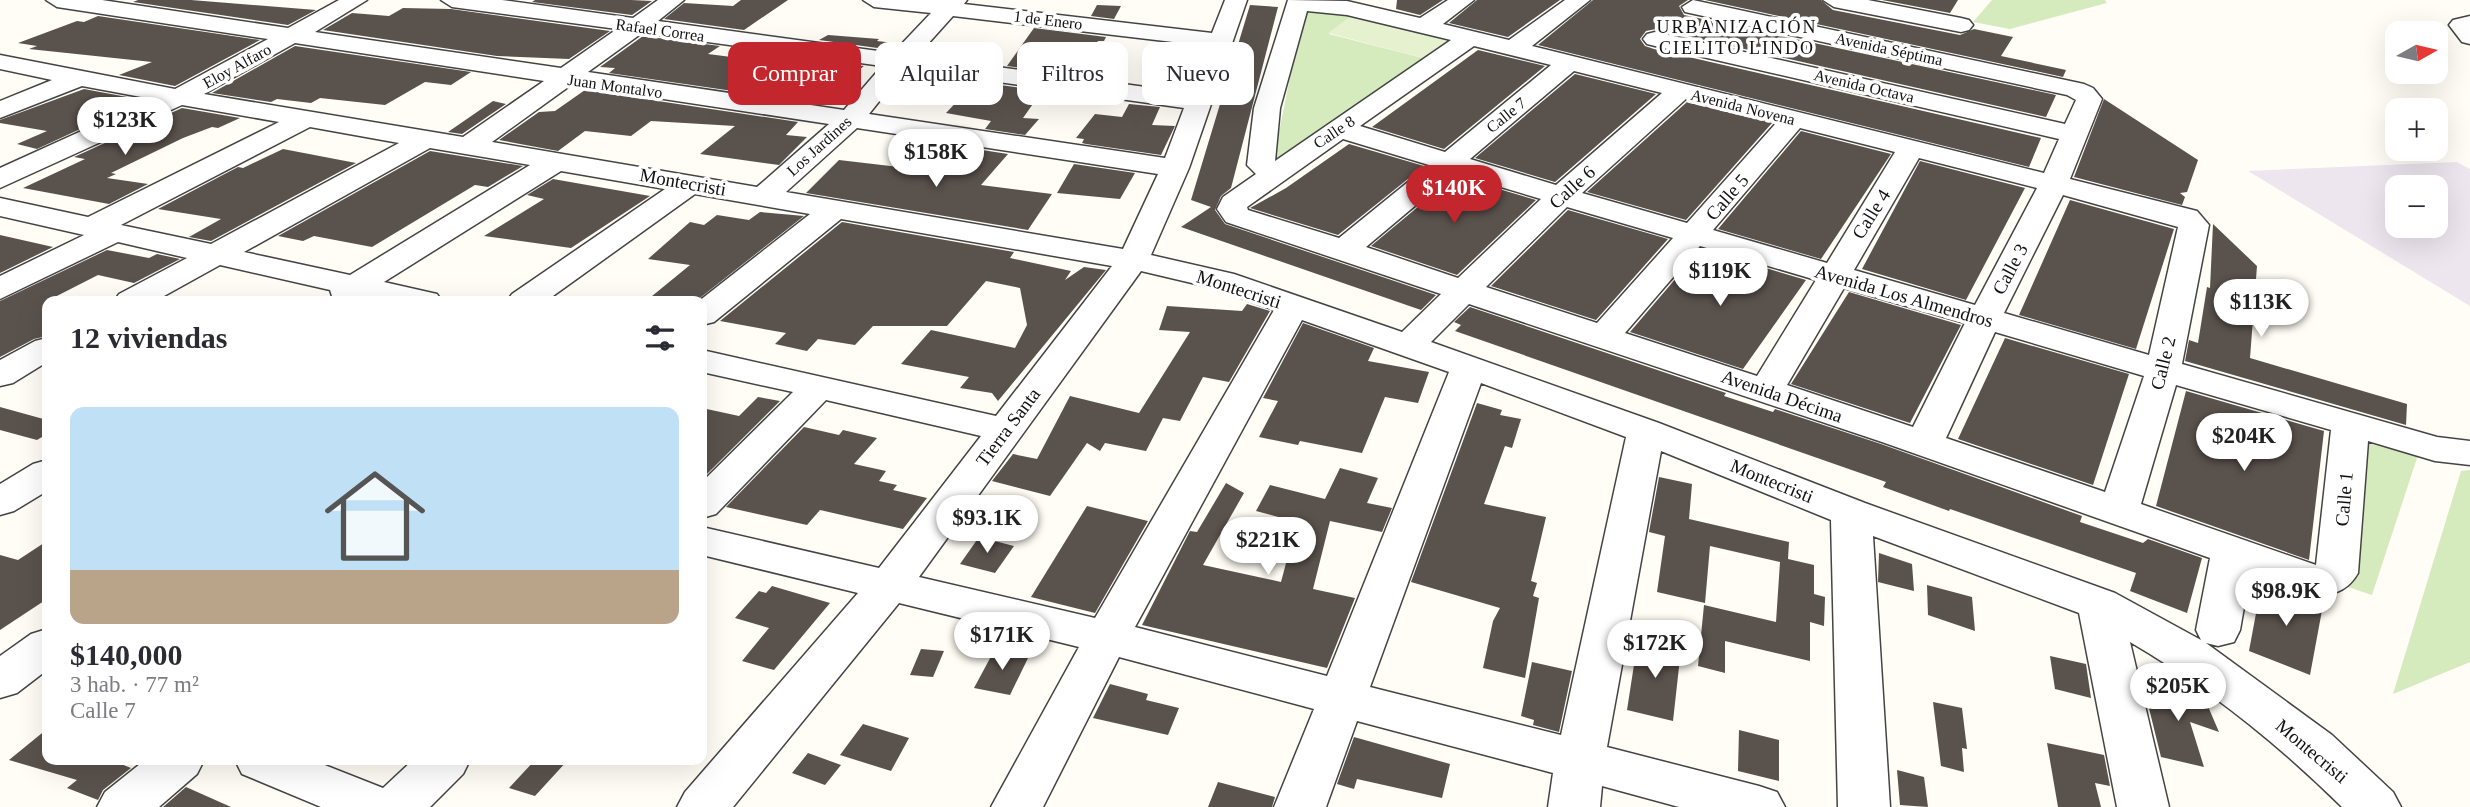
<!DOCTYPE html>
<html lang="es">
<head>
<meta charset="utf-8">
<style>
  body { margin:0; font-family:"Times New Roman",serif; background:#f7f7f7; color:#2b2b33; height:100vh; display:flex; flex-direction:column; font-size:26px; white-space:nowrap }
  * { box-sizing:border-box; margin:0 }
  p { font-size:23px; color:#7c7c81 }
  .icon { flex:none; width:38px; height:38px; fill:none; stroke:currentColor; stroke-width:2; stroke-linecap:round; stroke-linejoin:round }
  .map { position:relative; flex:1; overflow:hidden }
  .side { position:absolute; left:42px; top:296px; width:665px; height:469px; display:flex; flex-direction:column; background:#fff; border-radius:14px; box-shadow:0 7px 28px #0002 }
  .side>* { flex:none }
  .hud { position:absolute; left:728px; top:42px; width:665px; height:63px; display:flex; gap:14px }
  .needle { width:46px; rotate:82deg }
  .controls { position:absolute; left:2385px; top:21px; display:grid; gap:14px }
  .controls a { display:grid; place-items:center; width:63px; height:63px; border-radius:14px; background:#fff; box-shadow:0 7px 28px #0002; font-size:35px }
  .price { position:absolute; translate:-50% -60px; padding:0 16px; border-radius:24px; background:#fff; color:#222; font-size:23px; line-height:46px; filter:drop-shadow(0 2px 4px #0008) }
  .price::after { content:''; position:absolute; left:50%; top:42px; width:21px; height:16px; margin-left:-10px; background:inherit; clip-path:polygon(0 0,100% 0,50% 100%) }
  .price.active { background:#c4262e; color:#fff }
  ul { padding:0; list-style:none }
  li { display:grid; align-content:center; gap:14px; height:371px; padding:0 28px }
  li+li { border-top:2px solid #e1e1e2 }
  li span { display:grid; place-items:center; height:217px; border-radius:14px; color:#555 }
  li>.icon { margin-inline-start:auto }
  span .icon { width:126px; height:126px; fill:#fffc; stroke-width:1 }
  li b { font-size:30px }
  h2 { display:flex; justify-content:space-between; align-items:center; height:84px; padding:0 28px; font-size:30px }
  .chip { padding:0 24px; border-radius:14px; background:#fff; box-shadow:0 7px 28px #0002; font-size:24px; line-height:63px }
  .chip.active { background:#c4262e; color:#fff }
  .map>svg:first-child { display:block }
</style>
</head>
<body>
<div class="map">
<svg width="2470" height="807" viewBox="0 0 2470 807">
  <rect width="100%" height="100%" fill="#fffdf5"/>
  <path fill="#eee6ef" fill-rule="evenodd" d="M2457,162L2470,169V306L2248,171ZM2398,187H2436V226H2398Z"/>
  <path fill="#d5ebbd" d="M1992,0H2105L2107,3L2010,29L1973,22Z
    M1304,7L1354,14L1329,34L1427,59L1272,167Z
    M2357,441L2418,455L2372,595L2342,585Z
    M2470,470V662L2393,694L2461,471Z"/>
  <path fill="#e6f2cf" d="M1354,14L1455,37L1427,59L1328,33Z"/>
  <path fill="#5a524d" d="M138,0H191L316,10L288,25L133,2Z
    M535,0H631L652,1L632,15L532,2Z
    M741,0H788L744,30L664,19L684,3L733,6Z
    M1397,0H1443L1420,15L1396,9Z
    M1477,0H1560L1508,37L1449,23Z
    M1593,0H1688L1679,6L1684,15L2056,95L2046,117L1656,29L1646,31L1640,39L1645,46L1654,49L2041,138L2029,167L1538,45Z
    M1705,0H1821L1833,10L1960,35L1974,29L2013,37L2001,56L2066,70L2063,77Z
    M1882,0H1958L1950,13Z
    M1097,5L1121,6L1114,19L1091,16Z
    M1250,5L1278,7L1231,188L1221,196L1215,210L1225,224L1436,295L1421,310L1181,227L1211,207L1191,200Z
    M403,8L451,9L610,31L569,59L497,56L323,30L352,13L389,16Z
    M98,16L260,40L175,86L119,75L152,62L29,49L37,46L18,43L77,21L84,22Z
    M1034,28L1106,37L1104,41H1098L1076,75L1007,66Z
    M828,35L879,39L877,41L894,43L885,49L819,40Z
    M643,36L720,46L708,54L785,64L795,57L864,66L816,103L609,73L615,68L600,67Z
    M295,46L471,72L451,85L425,82L385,105L320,98L311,103L277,99L271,102L212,93Z
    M1478,50L1545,66L1444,149L1372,127Z
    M1575,74L1656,94L1555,182L1475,158Z
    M993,84L1042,91L1023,118L1039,119L1025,135L985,129L991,121L946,113L967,91L987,93Z
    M84,89L143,100L37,149L17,144L47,131L0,123V120Z
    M585,90L798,122L786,135L807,137L779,165L700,154L735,126L651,121L631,136L585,131L558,151L499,140L539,112L555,111Z
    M2104,99L2198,160L2187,192L2180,193L2185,197L2182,205L2074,177Z
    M493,101L506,104L462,134L448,132Z
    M1687,102L1772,123L1686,220L1587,192Z
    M1129,104L1160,107L1152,125L1175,126L1161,155L1086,144L1082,143L1084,139L1076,138L1095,114L1122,117Z
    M182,108L240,118L218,128L212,127L183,138L111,173L116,174L107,178L148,184L109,204L23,188L85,159L74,157Z
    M1801,131L1891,154L1821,259L1718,229Z
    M1349,144L1424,166L1338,235L1250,208L1286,188Z
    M969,148L1008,154L981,185L1052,194L1028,230L806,193L839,160L916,169L928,156L961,158Z
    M283,149L356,163L211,241L189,237L221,219L158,209L238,167L243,168Z
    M430,151L523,166L488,187L475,185L372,247L314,236L303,241L278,236Z
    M1920,161L2025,188L1966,300L1862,269Z
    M1074,164L1135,173L1120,199L1057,193Z
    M1455,176L1536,200L1457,275L1371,246Z
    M553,179L650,196L571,248L484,236L544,199L527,195Z
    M2070,200L2174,229L2136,349L2019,315Z
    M1568,210L1668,239L1596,320L1491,286Z
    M760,212L804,216L696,301H646L690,265L648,259L690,222L704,225L717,215L749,220Z
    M842,222L1014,252L1010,258L1071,271L1065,280L1084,267L1106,270L998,401L992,393L960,388L969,377L901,364L931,330L1015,348L1027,325L1020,288L986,281L947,326H873L855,345L818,339L807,351L775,344L786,333L720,321Z
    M2213,224L2257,266L2250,358L2407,404L2406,425L2185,361L2189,340L2198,343L2207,287L2210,288Z
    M0,235L53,247L0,273Z
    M1701,249L1806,280L1743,369L1630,332Z
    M107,250L149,258L157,254L180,259L134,283L98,275L47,301V336L34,339L0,357V301Z
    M1849,292L1961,325L1910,423L1791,384Z
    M1247,304L1270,311L1229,382L1203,377L1180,421L1163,418L1146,451L1105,443L1100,451L1087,443L1050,496L992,481L1013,454L1037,459L1070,396L1139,413L1190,332L1159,330L1167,306L1242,311Z
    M1470,307L1726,393L1724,396L1773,412L1775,409L1881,444L2082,516L2080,522L2143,543L2148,539L2202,558L2187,613L2130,591L2136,573L1950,509L1949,511L1883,487L1886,482L1455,331L1461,325L1454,322Z
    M1303,323L1374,348L1368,361L1429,372L1418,403L1385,397L1362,453L1300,441L1298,445L1259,437L1278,401L1263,398Z
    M2005,338L2129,374L2093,485L1958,439Z
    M2186,391L2324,431L2309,560L2156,506Z
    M758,397L780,401L702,479V408L739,416Z
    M1477,403L1502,410L1500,415L1521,419L1512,448L1505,446L1484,504L1546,517L1531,581L1537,583L1533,596L1539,598L1525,678L1483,668L1493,621L1500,608L1411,582Z
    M0,407L47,420V434L37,440L0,430Z
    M804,427L839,435L843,430L877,438L854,464L886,471L879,481L897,485L893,490L927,498L903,529L820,510L807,525L726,507Z
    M1340,468L1378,478L1367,503L1392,508L1382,532L1330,521L1313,589L1355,598L1327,668L1142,625L1190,531L1197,532L1226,483L1244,493L1203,565L1281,582L1297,522L1256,511L1270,485L1325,499Z
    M1659,477L1692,484L1689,519L1789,542L1788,559L1814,565V594L1825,597L1824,626L1810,622V661L1725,641V673L1698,666L1704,605L1776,622L1780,562L1710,546L1705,603L1657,592L1665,536L1649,532Z
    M1087,506L1148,521L1095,613L1031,597Z
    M979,537L1014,546L995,573L960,564Z
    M47,541V599L0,630V555L18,560Z
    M1879,553L1912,564L1914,591L1878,582Z
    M2262,581L2323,605L2310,675L2249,651Z
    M1927,585L1972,597L1975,631L1928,615Z
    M772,586L830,603L774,670L742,661L769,628L735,618L759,591L766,593Z
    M1638,639L1681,649L1673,721L1627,710Z
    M921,649L944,651L933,677L910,675Z
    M995,649L1029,656L1010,695L974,688Z
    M2050,656L2086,664L2091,698L2055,689Z
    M1532,662L1572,671L1559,732L1533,725L1534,720L1521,716Z
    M1110,684L1148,694L1146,700L1179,708L1168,735L1093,718Z
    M2143,684L2204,697L2219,732L2190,722L2204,767L2161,757Z
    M1933,702L1962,708L1967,749L1962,748L1964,772L1941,766Z
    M863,724L909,738L891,771L840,755Z
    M47,729V760H111L131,768L103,790L98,800L67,788L77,780L9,760Z
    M1739,730L1779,740V781L1738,771Z
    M1354,737L1450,764L1442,798L1357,779L1354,789L1337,784Z
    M2047,743L2104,755L2110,786L2095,783L2101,807H2058Z
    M808,753L841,765L825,785L792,773Z
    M535,760H568L535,796L509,788Z
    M1897,770L1924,777L1928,807L1900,805Z
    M1218,782L1275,797L1272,807H1208Z
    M186,787L231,807H163Z"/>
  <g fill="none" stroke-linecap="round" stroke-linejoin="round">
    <defs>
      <path id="minor" d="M46,0H102L288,28L339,0H367L315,32L561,68L617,29L452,7L441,0H502L633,18L658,0H684L658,21L893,53L931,13L874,7L863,0H967L964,4L1212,33L1225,0H1247L1189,168L1151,255L1234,274L1402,332L1441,294L1226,222L1217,209L1223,197L1256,174L1247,165L1254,108L1288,0L1347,1L1420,18L1448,0H1474L1443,24L1509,40L1565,0H1590L1532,46L2044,173L2059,139L1655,46L1647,44L1643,39L1647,34L1655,32L2065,124L2076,100L2067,95L1685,12L1682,7L1693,0L2084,84L2093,88L2102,99L2070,179L2197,211L2209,225L2182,364L2437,437L2470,441V465L2435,461L2368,441L2358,573C2334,615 2284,585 2250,573L2240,630L2234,642L2218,646L2206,643L2332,735L2393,792L2401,807H2342C2278,744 2207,687 2130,642L2169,807H2117L2079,613L1873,536L1890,807H1838L1831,520L1661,451L1607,747L1759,786L1777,792L1785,807H1679L1602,786L1600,807H1548L1553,773L1357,721L1326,807H1274L1314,709L1119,657L1043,807H991L1079,647L899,603L733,807H677L685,792L858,593L702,555V527L879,568L981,436L826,400L716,514L702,518V482L793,392L702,372V350L996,416L1112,266L841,219L714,322L702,325V301H699L810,214L695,194L546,301H507L512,294L665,189L561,171L384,282L437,294L442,301H381L360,296L348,301L333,299L330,290L220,265L155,301H114L119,294L187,258L118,242L0,299V276L84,235L0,216V198L88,217L279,122L182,105L0,188V168L152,99L82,86L0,118V101L52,80L0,69V55L175,89L268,39L57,7ZM1307,11L1347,15L1451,40L1275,161L1280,108ZM953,16L1207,46L1190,93L917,56ZM642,33L882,66L844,110L588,72ZM295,43L544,81L463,137L204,94ZM1474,46L1551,65L1445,152L1360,126ZM905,69L1184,108L1165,158L869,114ZM1574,71L1662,93L1556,185L1470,159ZM571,85L829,124L757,187L492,142ZM1686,99L1777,122L1687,223L1582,193ZM310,127L399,143L211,244L121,225ZM857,128L1158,174L1123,249L786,192ZM1800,128L1895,152L1827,263L1713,230ZM1343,139L1429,165L1339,238L1248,210L1247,207ZM430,148L530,165L350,275L244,252ZM1919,158L2037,188L1975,305L1854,270ZM1454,173L1541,199L1458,278L1366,247ZM2063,195L2178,227L2149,355L2004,313ZM1567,207L1673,238L1597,323L1486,287ZM1700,246L1816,280L1757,376L1625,333ZM1141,271L1213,288L1274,310L1095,618L919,577ZM1844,288L1965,323L1913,427L1787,385ZM1469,304L1882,442L2210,558L2196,630L2201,640L2115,593L1865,503L1659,423L1431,342ZM1302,320L1449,372L1327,676L1135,627ZM1995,332L2144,376L2105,492L1946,438ZM1481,383L1626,437L1561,735L1370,687ZM2176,385L2331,430L2316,565L2141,504Z
        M1823,0H1868L1961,18L1969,20L1973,25L1969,30L1961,32L1834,7Z
        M2470,16V44L2462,42L2449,25L2453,20Z
        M47,338V362L13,383L0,386V360L35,341Z
        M47,460V491L14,511L0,515V484L33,464Z
        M47,629V670L17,693L0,698V656L31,634Z
        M145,760H204L197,774L159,807H97L105,792Z
        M235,760H312L383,788L413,760H470L463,774L430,807H321L242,774Z"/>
    </defs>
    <use href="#minor" stroke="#444" stroke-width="3"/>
    <use href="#minor" fill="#fff" fill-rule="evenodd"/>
  </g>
  <g text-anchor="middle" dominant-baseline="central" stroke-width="7" stroke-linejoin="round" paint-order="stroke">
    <g font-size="16" fill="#111" stroke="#fff">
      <text transform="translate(1048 20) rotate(7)">1 de Enero</text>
      <text transform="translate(660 30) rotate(8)">Rafael Correa</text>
      <text transform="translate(1889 49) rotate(12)">Avenida Séptima</text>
      <text transform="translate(237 66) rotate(-29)">Eloy Alfaro</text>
      <text transform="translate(615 86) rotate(8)">Juan Montalvo</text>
      <text transform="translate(1864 86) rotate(13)">Avenida Octava</text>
      <text transform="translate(1743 107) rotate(14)">Avenida Novena</text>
      <text transform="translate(1506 115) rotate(-39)">Calle 7</text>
      <text transform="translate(1334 132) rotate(-34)">Calle 8</text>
      <text transform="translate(819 146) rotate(-42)">Los Jardines</text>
    </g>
    <g font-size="18" letter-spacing="2" fill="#111" stroke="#fff">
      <text x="1737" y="27">URBANIZACIÓN<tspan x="1737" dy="21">CIELITO LINDO</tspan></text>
    </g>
    <g font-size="19" fill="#111" stroke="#fff">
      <text transform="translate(683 182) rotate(10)">Montecristi</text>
      <text transform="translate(1572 187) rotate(-42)">Calle 6</text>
      <text transform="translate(1727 197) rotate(-49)">Calle 5</text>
      <text transform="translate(1871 214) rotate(-58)">Calle 4</text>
      <text transform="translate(2010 269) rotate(-62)">Calle 3</text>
      <text transform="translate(1239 289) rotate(18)">Montecristi</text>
      <text transform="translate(1904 296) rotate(16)">Avenida Los Almendros</text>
      <text transform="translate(2163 363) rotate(-76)">Calle 2</text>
      <text transform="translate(1782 396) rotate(19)">Avenida Décima</text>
      <text transform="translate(1008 427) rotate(-53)">Tierra Santa</text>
      <text transform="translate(1772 481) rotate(22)">Montecristi</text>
      <text transform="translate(2344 499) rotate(-85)">Calle 1</text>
      <text transform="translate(2312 751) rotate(40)">Montecristi</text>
    </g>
  </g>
</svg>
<div class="controls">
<a><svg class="needle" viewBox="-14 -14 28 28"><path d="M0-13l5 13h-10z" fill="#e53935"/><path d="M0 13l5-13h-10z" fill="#7c7c81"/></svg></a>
<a>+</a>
<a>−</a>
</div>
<b class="price" style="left:125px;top:157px">$123K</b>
<b class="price" style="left:936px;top:189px">$158K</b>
<b class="price active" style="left:1454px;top:225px">$140K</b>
<b class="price" style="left:1720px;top:308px">$119K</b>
<b class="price" style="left:2261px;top:339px">$113K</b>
<b class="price" style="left:2244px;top:473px">$204K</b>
<b class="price" style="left:987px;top:555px">$93.1K</b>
<b class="price" style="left:1268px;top:577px">$221K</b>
<b class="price" style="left:2286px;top:628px">$98.9K</b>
<b class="price" style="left:1002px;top:672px">$171K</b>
<b class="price" style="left:1655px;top:680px">$172K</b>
<b class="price" style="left:2178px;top:723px">$205K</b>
<div class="hud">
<a class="chip active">Comprar</a>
<a class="chip">Alquilar</a>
<a class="chip">Filtros</a>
<a class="chip">Nuevo</a>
</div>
<section class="side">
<h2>12 viviendas<svg class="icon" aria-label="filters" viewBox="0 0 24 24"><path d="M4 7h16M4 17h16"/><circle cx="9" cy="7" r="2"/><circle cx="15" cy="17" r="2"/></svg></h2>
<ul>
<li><span style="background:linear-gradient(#bfe0f5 75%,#b9a48a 0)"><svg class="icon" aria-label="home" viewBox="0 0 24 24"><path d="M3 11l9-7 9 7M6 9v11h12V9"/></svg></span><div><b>$140,000</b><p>3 hab. · 77 m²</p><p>Calle 7</p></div></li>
</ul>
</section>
</div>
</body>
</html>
